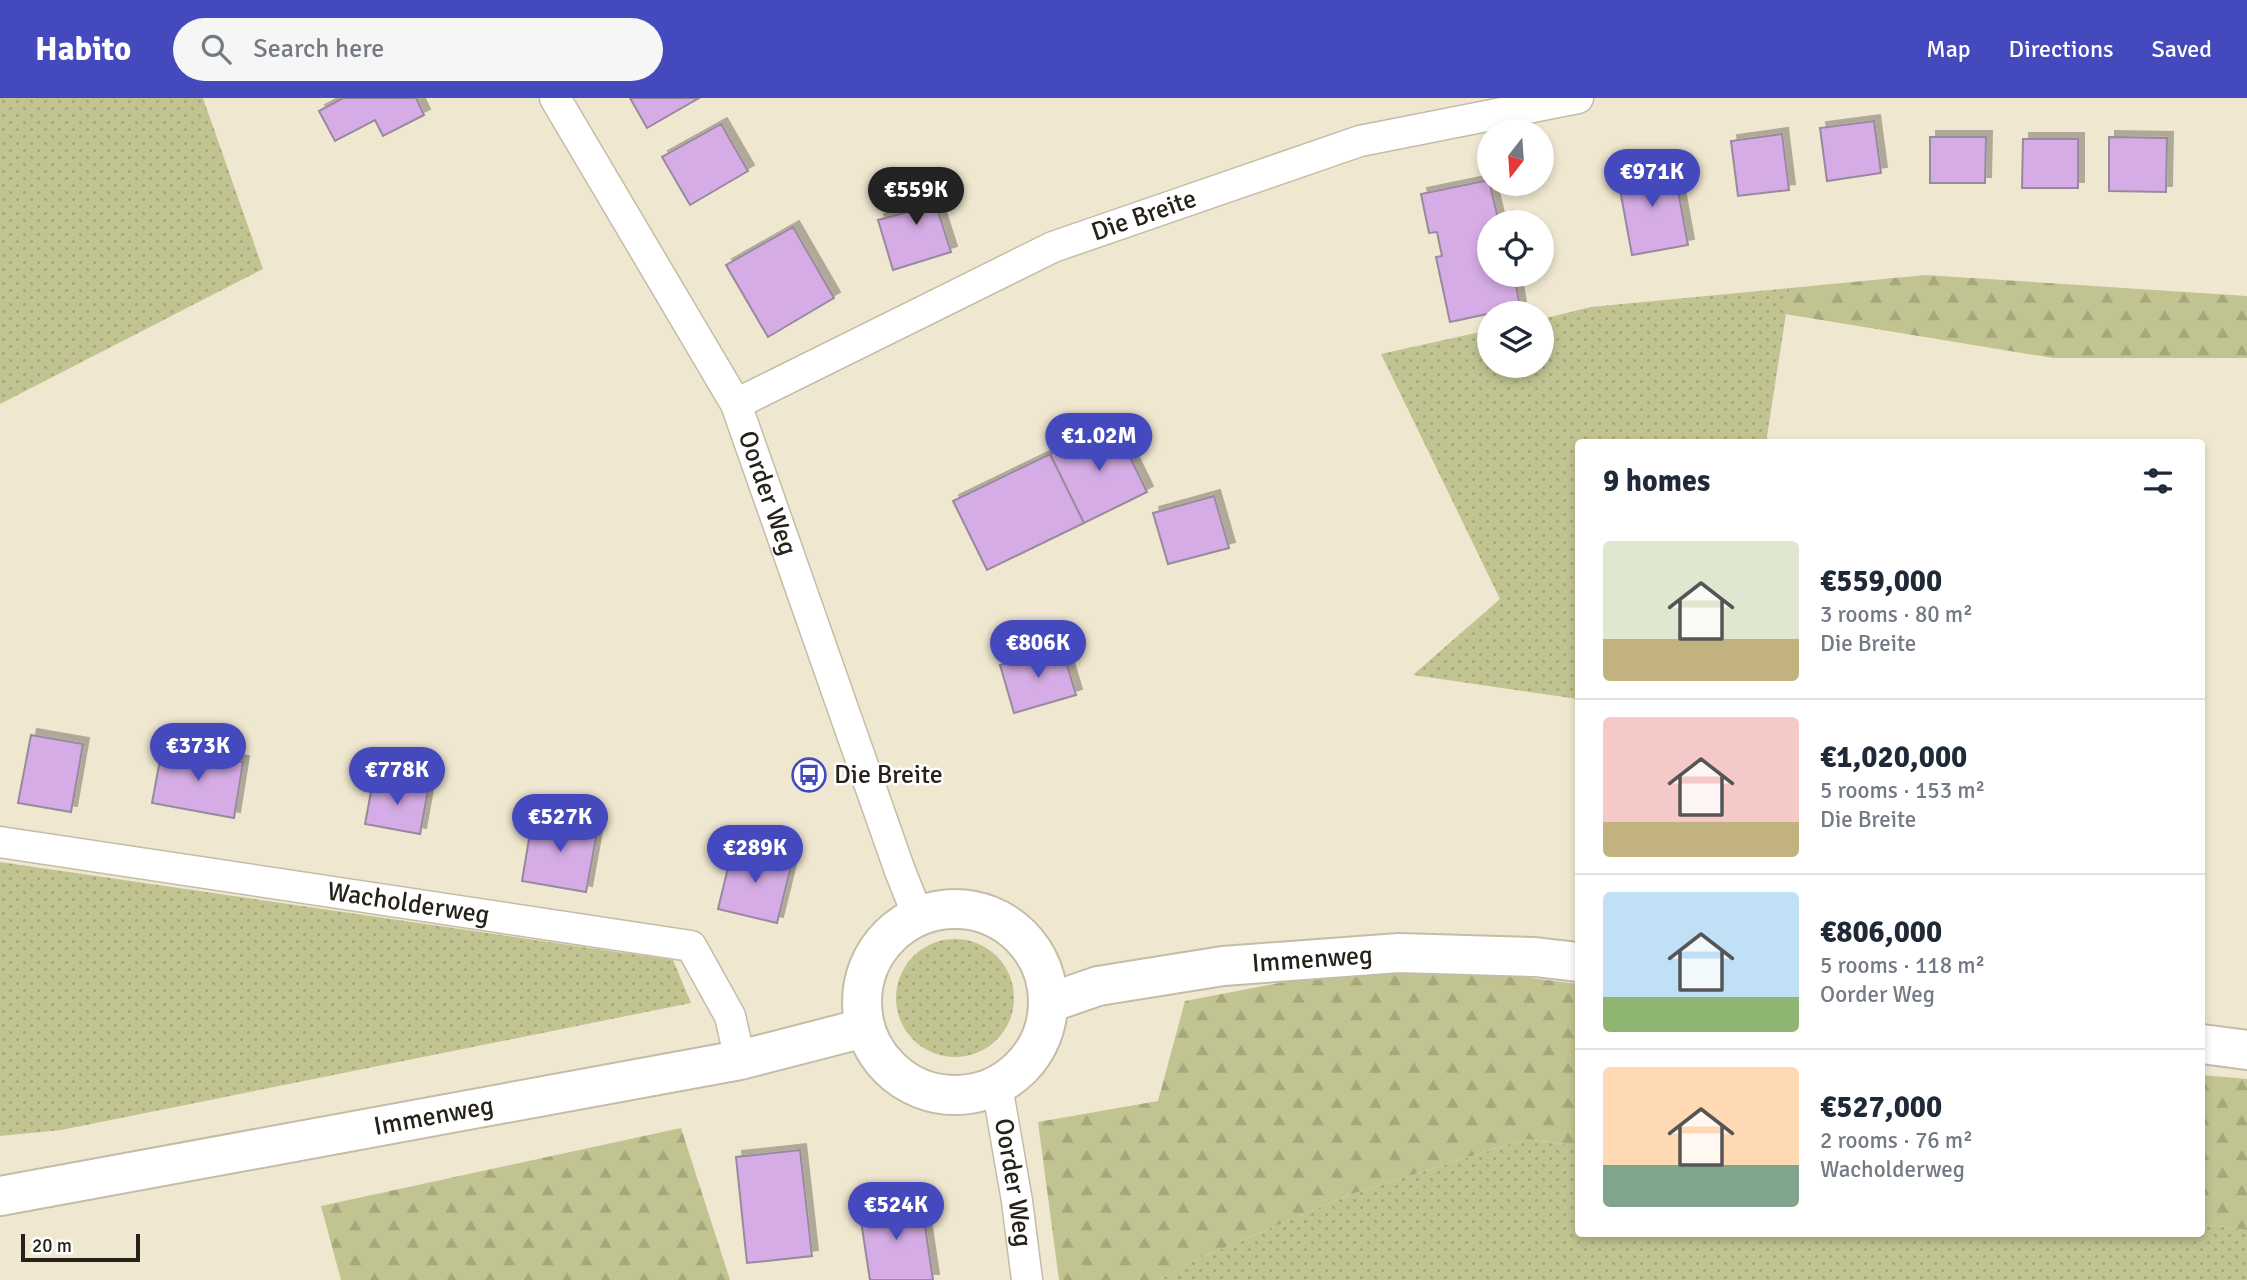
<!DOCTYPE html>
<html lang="en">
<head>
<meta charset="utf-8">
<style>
  body { margin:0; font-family:Signika,sans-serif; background:#f6f6f7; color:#1f2937; height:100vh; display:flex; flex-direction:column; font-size:26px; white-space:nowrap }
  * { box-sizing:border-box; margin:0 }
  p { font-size:23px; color:#747a83 }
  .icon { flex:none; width:38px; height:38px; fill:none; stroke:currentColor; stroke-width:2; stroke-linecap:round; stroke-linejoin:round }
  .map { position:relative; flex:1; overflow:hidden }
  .drawer { position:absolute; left:1575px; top:341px; width:630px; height:798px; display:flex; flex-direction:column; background:#fff; border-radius:7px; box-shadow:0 4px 10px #0003 }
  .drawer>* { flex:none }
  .needle { width:46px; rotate:197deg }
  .controls { position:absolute; left:1477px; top:21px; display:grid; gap:14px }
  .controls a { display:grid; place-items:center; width:77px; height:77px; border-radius:50%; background:#fff; box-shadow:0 4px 10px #0003; font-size:35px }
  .scale { position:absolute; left:21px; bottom:18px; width:119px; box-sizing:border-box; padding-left:7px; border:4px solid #26221a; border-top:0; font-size:19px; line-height:24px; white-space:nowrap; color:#26221a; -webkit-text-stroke:5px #fff; paint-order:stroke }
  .price { position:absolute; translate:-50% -60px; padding:0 16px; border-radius:24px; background:#4449be; color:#fff; font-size:23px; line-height:46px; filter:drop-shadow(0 2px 4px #0008) }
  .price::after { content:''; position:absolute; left:50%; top:42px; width:21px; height:16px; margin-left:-10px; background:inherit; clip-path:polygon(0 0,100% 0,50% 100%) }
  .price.current { background:#222; color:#fff }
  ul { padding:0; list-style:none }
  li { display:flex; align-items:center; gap:21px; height:175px; padding:0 28px }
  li+li { border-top:2px solid #e0e1e3 }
  li span { display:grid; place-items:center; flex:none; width:196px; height:140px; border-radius:7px; color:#555 }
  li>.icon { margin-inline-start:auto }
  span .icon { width:84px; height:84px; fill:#fffc; stroke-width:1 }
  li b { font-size:30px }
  h2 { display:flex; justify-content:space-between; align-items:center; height:84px; padding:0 28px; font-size:30px }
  header { display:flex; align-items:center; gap:42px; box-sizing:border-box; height:98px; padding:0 35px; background:#4449be; color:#fff }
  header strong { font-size:33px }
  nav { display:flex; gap:38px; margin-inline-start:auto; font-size:24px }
  .search { width:490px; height:63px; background:#f6f6f7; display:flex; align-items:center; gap:18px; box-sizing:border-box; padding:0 24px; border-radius:38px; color:#747a83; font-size:26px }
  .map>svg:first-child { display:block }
</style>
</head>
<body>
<header>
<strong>Habito</strong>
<div class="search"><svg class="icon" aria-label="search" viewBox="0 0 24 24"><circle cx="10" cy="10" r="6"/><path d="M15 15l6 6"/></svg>Search here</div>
<nav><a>Map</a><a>Directions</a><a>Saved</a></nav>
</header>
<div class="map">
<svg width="2247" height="1182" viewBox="0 0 2247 1182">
  <defs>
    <pattern id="grass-dots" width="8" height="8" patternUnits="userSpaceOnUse" patternTransform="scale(1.75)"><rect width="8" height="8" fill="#c1c491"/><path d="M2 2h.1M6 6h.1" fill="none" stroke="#a6a87c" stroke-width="1.8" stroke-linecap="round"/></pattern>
    <pattern id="forest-firs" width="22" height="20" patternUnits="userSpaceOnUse" patternTransform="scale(1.75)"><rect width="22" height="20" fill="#c1c491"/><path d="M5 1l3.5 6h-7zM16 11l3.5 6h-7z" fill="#a6a87c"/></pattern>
    <filter id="shadow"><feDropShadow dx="6" dy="-6" stdDeviation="0" flood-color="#0004"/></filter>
  </defs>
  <rect width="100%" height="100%" fill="#f0e7d0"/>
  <path fill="url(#grass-dots)" d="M0,0H203L263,171L0,306Z
    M1790,190L1766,345H1578V601L1413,577L1500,501L1381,256L1489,232V268H1542V221L1591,209Z
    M0,764L673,862L691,905L61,1032L0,1038Z
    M896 900a59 59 0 1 1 118 0a59 59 0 1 1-118 0Z
    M1525,1041L1578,1048V1136H2202V1126L2247,1132V1182H1158L1193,1163L1349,1097Z"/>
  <path fill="url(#forest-firs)" d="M1925,177L2247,198V260H2053L1785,216L1790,190Z
    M1464,872L1578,886V1048L1525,1041L1349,1097L1193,1163L1158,1182H1059L1038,1024L1158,1003L1185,903L1320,877Z
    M2202,977L2247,981V1132L2202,1126Z
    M681,1030L730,1182H341L321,1108Z"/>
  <path fill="#d5ace5" stroke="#988a9d" stroke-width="2" filter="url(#shadow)" d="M343,0H416L424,17L383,38L375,22L335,43L319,13Z
    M630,0H699L647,30Z
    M1874,23L1881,75L1827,83L1820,30Z
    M721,26L748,73L690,107L662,59Z
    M1782,36L1789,92L1738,98L1731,43Z
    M1930,39H1986L1985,85H1930Z
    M2109,39L2167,40L2166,94L2109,93Z
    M2023,41H2078V90H2022Z
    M1673,65L1688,147L1632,157L1617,75Z
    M930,76L940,107H936L951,154L893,172L878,122L911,113L902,84Z
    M1489,82L1498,121L1507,119L1508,124H1489V177H1514L1520,209L1450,224L1436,159L1442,158L1437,134L1429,135L1421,96Z
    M793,129L834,200L768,239L726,167Z
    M1113,324L1147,394L1084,425L1050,356Z
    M1050,356L1084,425L987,472L953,403Z
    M1214,398L1229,450L1168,466L1153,415Z
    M1062,550L1076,597L1014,615L1000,567Z
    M31,637L83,646L71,714L18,705Z
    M162,651L243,664L234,720L152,705Z
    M373,683L428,692L420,736L365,726Z
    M533,717L598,729L586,794L522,783Z
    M733,749L792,764L777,825L718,811Z
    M800,1052L812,1158L747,1165L736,1059Z
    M921,1101L933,1182H870L859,1110Z"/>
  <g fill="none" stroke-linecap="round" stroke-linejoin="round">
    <defs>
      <g id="street">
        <path id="s1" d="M555,0L736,306L900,773L918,818"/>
        <path id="s2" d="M736,306L1053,149L1360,43L1578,0"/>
        <path id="s3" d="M0,744L691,848L730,918L740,962"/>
        <path id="s4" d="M997,988L1017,1103L1027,1182"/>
      </g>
      <g id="secondary">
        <circle cx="955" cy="904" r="93"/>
        <path id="s5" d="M1049,905L1098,888L1223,868L1399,855L1535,859L1578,864"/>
        <path d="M2202,946L2247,952"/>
        <path id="s6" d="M0,1098L740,962L864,930"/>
      </g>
    </defs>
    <use href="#street" stroke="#c5bca7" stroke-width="33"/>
    <use href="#secondary" stroke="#c5bca7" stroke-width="42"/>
    <use href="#street" stroke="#fff" stroke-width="30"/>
    <use href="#secondary" stroke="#fff" stroke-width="38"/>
  </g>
  <defs>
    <symbol id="bus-ring" viewBox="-11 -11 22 22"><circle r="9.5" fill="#fff" stroke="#4449be" stroke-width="1.5"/><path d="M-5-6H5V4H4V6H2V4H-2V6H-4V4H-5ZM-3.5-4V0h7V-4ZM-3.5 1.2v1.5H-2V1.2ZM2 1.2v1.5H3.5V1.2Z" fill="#4449be"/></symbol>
  </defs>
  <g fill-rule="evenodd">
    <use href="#bus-ring" x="790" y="658" width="38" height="38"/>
  </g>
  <g text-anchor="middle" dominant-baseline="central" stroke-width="5" stroke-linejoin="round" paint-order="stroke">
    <g font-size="26" fill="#26221a" stroke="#fff">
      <text stroke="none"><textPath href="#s2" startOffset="450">Die Breite</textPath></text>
      <text stroke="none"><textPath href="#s1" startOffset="450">Oorder Weg</textPath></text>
      <text stroke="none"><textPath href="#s3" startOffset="413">Wacholderweg</textPath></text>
      <text stroke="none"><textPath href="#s5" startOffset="268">Immenweg</textPath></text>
      <text stroke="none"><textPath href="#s6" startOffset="441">Immenweg</textPath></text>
      <text stroke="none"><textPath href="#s4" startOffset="98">Oorder Weg</textPath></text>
    </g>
    <g font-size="26" fill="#26221a" stroke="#fff" text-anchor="start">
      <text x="834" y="677">Die Breite</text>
    </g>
  </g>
</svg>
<div class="controls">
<a><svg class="needle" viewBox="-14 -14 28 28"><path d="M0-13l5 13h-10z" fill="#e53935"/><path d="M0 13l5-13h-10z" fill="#747a83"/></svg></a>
<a><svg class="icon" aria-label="locate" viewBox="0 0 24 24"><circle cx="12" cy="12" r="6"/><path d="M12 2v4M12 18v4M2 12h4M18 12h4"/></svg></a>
<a><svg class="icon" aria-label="layers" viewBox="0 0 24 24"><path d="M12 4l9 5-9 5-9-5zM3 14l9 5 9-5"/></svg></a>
</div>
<div class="scale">20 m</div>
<b class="price" style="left:1652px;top:111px">€971K</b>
<b class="price current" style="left:916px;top:129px">€559K</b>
<b class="price" style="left:1099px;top:375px">€1.02M</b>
<b class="price" style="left:1038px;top:582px">€806K</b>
<b class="price" style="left:198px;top:685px">€373K</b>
<b class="price" style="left:397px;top:709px">€778K</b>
<b class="price" style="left:560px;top:756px">€527K</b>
<b class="price" style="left:755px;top:787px">€289K</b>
<b class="price" style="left:896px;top:1144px">€524K</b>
<section class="drawer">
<h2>9 homes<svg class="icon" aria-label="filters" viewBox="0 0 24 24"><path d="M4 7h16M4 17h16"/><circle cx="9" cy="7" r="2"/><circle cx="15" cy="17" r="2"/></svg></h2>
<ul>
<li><span style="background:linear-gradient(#dfe7d0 70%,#c2b280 0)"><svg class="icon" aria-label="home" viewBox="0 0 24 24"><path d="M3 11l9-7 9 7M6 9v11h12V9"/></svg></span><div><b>€559,000</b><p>3 rooms · 80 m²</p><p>Die Breite</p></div></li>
<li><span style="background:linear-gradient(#f6c9c9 75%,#c2b280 0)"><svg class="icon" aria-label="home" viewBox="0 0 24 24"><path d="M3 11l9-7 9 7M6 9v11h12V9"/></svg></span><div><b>€1,020,000</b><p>5 rooms · 153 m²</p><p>Die Breite</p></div></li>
<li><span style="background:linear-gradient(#bfe0f5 75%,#8fb573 0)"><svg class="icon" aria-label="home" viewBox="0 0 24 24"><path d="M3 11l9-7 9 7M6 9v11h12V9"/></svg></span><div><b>€806,000</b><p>5 rooms · 118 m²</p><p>Oorder Weg</p></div></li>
<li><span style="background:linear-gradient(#ffd9b3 70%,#7fa58c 0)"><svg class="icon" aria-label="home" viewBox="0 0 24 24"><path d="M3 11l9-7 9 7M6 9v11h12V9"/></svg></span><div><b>€527,000</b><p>2 rooms · 76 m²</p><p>Wacholderweg</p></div></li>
</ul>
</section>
</div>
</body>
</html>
